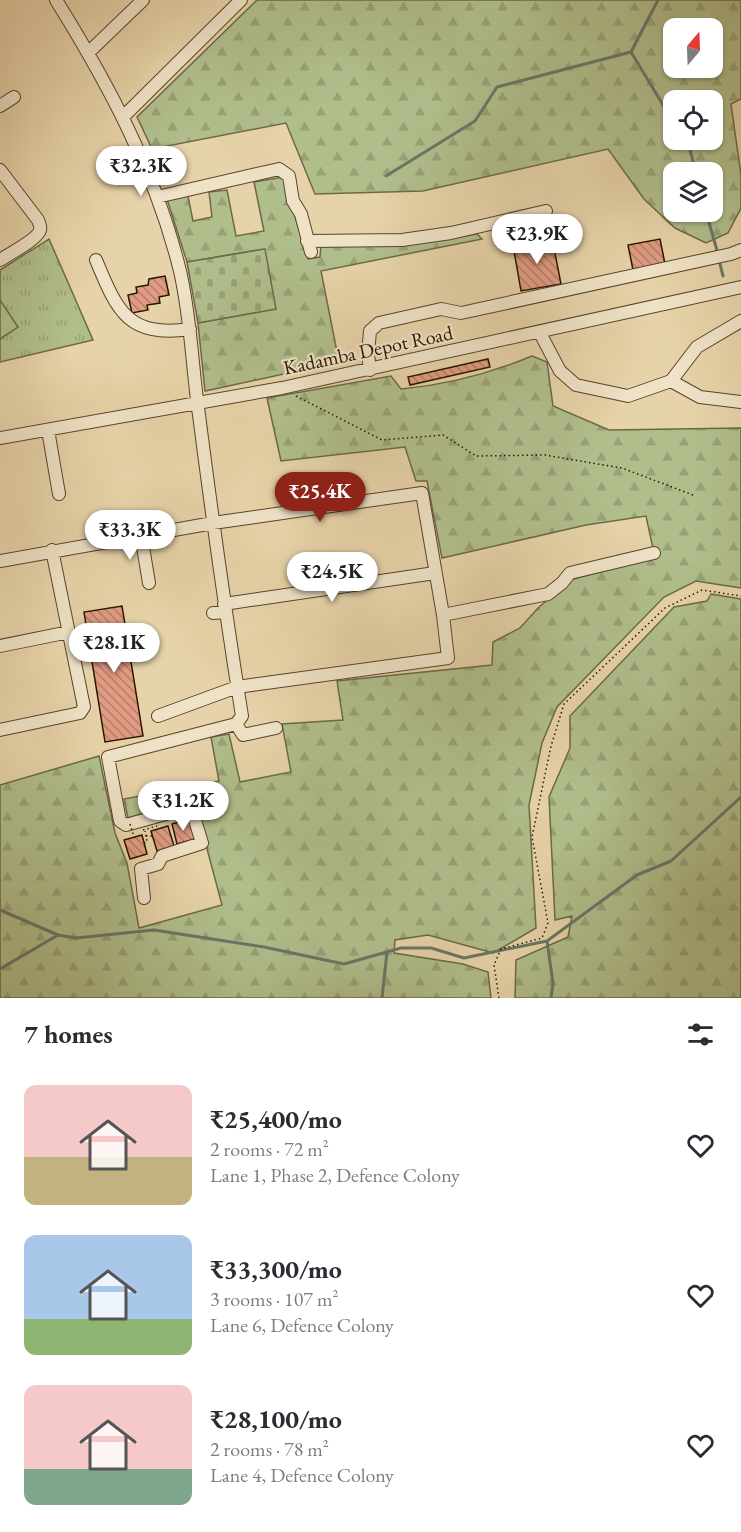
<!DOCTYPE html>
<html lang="en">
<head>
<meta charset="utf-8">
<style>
  body { margin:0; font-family:"EB Garamond",serif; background:#f7f7f7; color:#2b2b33; height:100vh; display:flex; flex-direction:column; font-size:22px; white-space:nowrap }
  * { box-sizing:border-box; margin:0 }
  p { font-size:20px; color:#7c7c81 }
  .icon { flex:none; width:33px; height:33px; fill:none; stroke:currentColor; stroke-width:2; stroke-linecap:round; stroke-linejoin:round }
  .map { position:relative; height:998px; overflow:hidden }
  .details { display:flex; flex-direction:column; background:#fff; flex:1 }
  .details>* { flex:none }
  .needle { width:39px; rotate:19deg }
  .controls { position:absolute; left:663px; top:18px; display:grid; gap:12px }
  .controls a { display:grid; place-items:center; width:60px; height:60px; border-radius:12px; background:#fff; box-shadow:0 2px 4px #0004; font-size:30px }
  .price { position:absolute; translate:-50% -51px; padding:0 14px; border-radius:21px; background:#fff; color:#222; font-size:20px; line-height:39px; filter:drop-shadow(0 2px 3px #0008) }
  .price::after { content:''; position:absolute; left:50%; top:36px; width:18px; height:14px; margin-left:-9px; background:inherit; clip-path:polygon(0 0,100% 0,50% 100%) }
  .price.active { background:#8f2418; color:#fff }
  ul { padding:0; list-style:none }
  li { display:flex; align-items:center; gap:18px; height:150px; padding:0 24px }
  li span { display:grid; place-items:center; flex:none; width:168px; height:120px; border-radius:12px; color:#555 }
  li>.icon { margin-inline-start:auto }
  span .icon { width:72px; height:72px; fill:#fffc; stroke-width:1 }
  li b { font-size:26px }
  h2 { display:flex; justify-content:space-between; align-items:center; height:72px; padding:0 24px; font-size:26px }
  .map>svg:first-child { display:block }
</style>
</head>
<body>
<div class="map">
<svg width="741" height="998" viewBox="0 0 741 998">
  <defs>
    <pattern id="forest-firs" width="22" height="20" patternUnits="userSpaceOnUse" patternTransform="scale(1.5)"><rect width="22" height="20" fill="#b0be8c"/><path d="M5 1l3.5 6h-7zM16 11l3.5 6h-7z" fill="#97a277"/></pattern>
    <pattern id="cemetery-stones" width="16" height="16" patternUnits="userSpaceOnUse" patternTransform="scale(1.5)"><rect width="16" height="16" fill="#b0be8c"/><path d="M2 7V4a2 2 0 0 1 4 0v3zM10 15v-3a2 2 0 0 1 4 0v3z" fill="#97a277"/></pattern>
    <pattern id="park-tufts" width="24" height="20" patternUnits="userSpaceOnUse" patternTransform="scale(1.5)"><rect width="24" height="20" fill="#b0be8c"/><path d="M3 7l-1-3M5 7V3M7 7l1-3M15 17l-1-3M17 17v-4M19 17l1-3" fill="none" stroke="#97a277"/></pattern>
    <pattern id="building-back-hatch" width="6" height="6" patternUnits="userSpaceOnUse" patternTransform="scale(1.5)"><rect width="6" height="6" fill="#e09b82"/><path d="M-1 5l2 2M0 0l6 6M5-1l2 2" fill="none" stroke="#b67d68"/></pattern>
  </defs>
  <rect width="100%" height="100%" fill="#e7d3a9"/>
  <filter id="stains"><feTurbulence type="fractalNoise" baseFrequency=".00333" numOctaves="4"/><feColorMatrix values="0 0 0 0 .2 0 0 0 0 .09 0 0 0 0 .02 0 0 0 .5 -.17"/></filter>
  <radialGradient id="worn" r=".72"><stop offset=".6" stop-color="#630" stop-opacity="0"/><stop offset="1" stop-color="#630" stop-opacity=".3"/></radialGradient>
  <path fill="url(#forest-firs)" stroke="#6c6a46" stroke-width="1.5" fill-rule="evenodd" d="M257,0H741V99L731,104L741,175V208L728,233L706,243L675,228L644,199L608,149L423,191L315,194L286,123L152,149L137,117ZM712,28V68H674V28ZM712,100V140H674V100ZM712,172V212H674V172Z
    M283,177L308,259L320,257L321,245H406L477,234L482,239L321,271L339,362L205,391L198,323L275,309L264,249L187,262L167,199L188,196L193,221L212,217L209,192L227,190L236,236L264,231L254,182Z
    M532,356L547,362L553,406L609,430L741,428V588L696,581L664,597L557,707L542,743L529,805L536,928L493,953L428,935L395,940L394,953L463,964L488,972L491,998H0V785L99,756L115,833L127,863L139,928L222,905L194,800L128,818L124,799L219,781L211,737L229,734L240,782L291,772L282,724L343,720L337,681L492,665L493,642L520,628L539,607L573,579L655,558L646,516L586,525L442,558L427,481H416L405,447L281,461L267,398L391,376L401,389C446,385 491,373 532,356Z
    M711,594L741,599V998H515L516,960L568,937L572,916L555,920L549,797L570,748V716L674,607L707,601Z"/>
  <path fill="url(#cemetery-stones)" stroke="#6c6a46" stroke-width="1.5" d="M265,249L276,309L198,323L187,262Z"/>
  <path fill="url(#park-tufts)" stroke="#6c6a46" stroke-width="1.5" d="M49,239L93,340L0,362V270Z"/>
  <path fill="#b0be8c" stroke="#6c6a46" stroke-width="1.5" d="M0,300L18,327L0,339Z"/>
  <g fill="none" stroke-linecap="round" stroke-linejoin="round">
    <path stroke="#6a7668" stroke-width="3" d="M631,52L674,123
      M684,140L690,150L696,172
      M386,176L475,121L497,87L631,52L658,0
      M706,212L718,254
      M719,260L723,276
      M0,910L58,935L76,938L154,930L264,947L344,964L401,948H431L464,958L547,941L637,875L671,861L741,797
      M547,941L553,983L551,998
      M0,969L58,935
      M382,998L387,952"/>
  </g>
  <path fill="url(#building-back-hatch)" stroke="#271500" stroke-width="1.5" d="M552,238L561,284L521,291L513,245Z
    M660,239L665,264L633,270L628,245Z
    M165,276L169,295L159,297L160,303L147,305L148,310L132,313L128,295L137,293L136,287L148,285L149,279Z
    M488,359L490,367L410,385L408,377Z
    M122,606L143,736L105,742L84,612Z
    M189,819L195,839L177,844L172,824Z
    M168,826L174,846L157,851L151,831Z
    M142,835L147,854L130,859L124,840Z"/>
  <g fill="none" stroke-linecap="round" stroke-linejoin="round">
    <defs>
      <path id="minor" d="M56,0C109,85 156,173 180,271C191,318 192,367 199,415C212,516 226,616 242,716L236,724L108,757L120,821L126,825L191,807L202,843L162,856L158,864L141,869L144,898
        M89,52L143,0
        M0,106L14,97
        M123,117L241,0
        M0,170L38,220C39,223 41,226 40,230C38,239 9,254 0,260
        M157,197L279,169L289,176L293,201L301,214L311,252
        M307,241L402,240L451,233L546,211
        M96,260C117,310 127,338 190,329
        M540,333L560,371L576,385L628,396L671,381L700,397L741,402
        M370,370L368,354L370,331L379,323L441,309L461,313L731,254L741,250
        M671,381L697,347L741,321
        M48,430L59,494
        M0,438L282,388L741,287
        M141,535L149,583
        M0,561L213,523L422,493L443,615L448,658L237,687L158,716
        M224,604L435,573
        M213,613L226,612
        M443,615L548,594L562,583L570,573L654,553
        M0,646L69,632
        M236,724L243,735L276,728
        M0,730L80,713L84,707L52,550
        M191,807L215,802"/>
    </defs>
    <use href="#minor" stroke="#57442a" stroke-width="14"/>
    <path stroke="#271500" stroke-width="1.5" stroke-dasharray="1.5 3" stroke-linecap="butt" d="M296,396L382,440L443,435L476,456L545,455L622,468L693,495
      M146,836H153
      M144,843L147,842L145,831
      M499,998L494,965L501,949L542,938L548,923L532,837L551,746L564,704L665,608L702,590L741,596"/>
    <use href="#minor" stroke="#efe2c7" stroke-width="12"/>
    <path stroke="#271500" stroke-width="1.5" stroke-dasharray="1.5 3" stroke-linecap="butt" d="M130,824L134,837
      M143,830L157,826"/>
  </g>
  <g text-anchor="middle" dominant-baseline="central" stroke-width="4.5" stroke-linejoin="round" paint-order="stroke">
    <g font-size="20" fill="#271500" stroke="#efe2c7">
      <text transform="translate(368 350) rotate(-12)">Kadamba Depot Road</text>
    </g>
  </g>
  <rect width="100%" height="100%" filter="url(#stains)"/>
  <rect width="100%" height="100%" fill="url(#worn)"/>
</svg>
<div class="controls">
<a><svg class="needle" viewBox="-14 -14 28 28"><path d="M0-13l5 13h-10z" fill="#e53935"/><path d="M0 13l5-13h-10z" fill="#7c7c81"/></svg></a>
<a><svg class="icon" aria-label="locate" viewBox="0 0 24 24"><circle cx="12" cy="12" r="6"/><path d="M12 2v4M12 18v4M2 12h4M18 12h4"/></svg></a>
<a><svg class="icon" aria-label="layers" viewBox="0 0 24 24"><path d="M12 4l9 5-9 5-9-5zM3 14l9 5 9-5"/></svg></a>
</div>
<b class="price" style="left:141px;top:197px">₹32.3K</b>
<b class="price" style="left:537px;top:265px">₹23.9K</b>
<b class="price active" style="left:320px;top:523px">₹25.4K</b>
<b class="price" style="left:130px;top:561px">₹33.3K</b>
<b class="price" style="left:332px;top:603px">₹24.5K</b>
<b class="price" style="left:114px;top:674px">₹28.1K</b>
<b class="price" style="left:183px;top:832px">₹31.2K</b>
</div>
<section class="details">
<h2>7 homes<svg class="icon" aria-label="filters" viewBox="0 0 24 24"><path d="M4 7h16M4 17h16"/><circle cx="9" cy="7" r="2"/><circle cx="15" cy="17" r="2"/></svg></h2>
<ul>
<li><span style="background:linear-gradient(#f6c9c9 60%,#c2b280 0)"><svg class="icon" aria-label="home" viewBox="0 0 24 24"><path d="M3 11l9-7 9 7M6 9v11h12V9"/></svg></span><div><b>₹25,400/mo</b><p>2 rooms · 72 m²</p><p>Lane 1, Phase 2, Defence Colony</p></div><svg class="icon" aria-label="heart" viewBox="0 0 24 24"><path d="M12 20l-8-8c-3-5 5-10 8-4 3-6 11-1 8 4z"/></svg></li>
<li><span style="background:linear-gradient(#a9c7e8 70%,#8fb573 0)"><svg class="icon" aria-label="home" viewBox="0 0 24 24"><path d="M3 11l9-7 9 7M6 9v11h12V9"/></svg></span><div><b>₹33,300/mo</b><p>3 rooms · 107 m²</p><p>Lane 6, Defence Colony</p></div><svg class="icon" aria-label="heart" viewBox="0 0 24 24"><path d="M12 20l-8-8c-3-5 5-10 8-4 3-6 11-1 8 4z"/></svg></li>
<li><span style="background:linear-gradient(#f6c9c9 70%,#7fa58c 0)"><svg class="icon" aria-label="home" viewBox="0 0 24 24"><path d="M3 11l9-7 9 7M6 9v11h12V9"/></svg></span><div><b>₹28,100/mo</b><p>2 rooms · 78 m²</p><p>Lane 4, Defence Colony</p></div><svg class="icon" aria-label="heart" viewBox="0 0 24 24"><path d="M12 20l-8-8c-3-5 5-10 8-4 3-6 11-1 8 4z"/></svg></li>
</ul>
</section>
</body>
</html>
